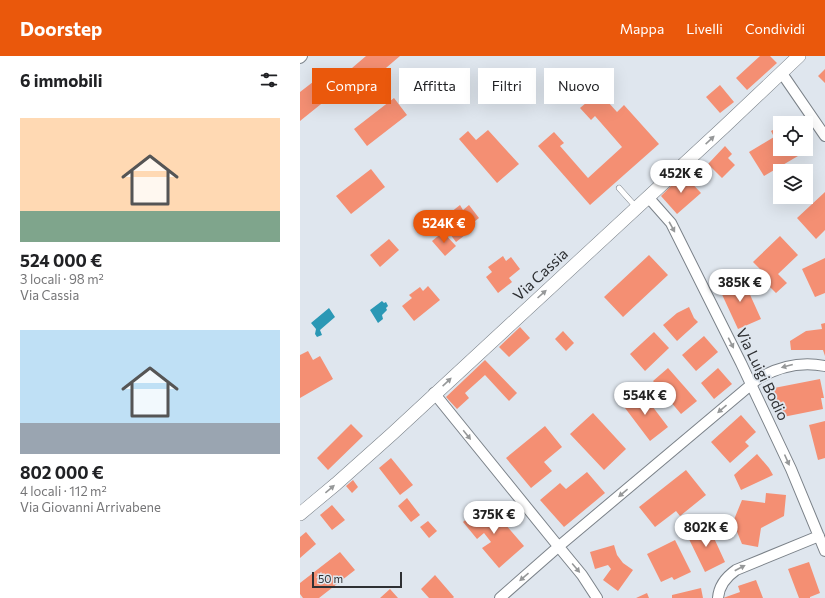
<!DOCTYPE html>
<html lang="it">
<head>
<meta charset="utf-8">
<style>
  body { margin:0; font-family:Commissioner,sans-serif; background:#f6f6f6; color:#202124; height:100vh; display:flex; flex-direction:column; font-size:15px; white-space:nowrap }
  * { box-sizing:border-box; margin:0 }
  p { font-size:13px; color:#757577 }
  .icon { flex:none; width:22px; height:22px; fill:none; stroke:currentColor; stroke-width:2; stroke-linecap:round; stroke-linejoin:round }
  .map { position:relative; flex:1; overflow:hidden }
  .drawer { display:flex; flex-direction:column; background:#fff; width:300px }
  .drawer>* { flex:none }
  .guide { position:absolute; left:12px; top:12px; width:380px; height:36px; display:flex; gap:8px }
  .buttons { position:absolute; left:473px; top:60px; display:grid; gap:8px }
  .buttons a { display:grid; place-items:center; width:40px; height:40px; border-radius:0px; background:#fff; box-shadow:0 4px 16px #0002; font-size:20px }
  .scale { position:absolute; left:12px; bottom:10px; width:90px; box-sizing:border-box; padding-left:4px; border:2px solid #2e3033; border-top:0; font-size:11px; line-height:14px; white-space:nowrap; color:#2e3033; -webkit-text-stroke:3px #dfe6ee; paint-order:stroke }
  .price { position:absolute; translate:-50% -34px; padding:0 9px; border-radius:14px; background:#fff; color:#222; font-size:13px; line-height:26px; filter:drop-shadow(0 1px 2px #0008) }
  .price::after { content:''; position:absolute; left:50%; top:24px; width:12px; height:9px; margin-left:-6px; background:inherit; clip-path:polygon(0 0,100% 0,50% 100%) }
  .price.selected { background:#ea580c; color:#fff }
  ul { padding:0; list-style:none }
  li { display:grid; align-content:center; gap:8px; height:212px; padding:0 20px }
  li span { display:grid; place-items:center; height:124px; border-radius:0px; color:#555 }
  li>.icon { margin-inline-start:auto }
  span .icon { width:72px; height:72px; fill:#fffc; stroke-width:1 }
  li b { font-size:17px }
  h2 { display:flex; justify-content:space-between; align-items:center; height:48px; padding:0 20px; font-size:17px }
  .pill { padding:0 14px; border-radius:0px; background:#fff; box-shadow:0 4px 16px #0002; font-size:14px; line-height:36px }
  .pill.selected { background:#ea580c; color:#fff }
  header { display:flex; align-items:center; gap:24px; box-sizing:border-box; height:56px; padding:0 20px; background:#ea580c; color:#fff }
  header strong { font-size:19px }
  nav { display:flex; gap:22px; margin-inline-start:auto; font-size:14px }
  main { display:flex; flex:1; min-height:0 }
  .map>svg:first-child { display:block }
</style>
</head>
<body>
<header>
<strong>Doorstep</strong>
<nav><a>Mappa</a><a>Livelli</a><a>Condividi</a></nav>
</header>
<main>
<section class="drawer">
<h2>6 immobili<svg class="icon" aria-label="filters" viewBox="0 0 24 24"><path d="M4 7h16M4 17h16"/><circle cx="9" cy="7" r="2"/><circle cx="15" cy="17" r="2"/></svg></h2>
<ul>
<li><span style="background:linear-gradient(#ffd9b3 75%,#7fa58c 0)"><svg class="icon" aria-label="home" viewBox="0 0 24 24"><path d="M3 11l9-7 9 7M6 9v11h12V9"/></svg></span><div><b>524 000 €</b><p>3 locali · 98 m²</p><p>Via Cassia</p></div></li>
<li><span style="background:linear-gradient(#bfe0f5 75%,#9aa5b1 0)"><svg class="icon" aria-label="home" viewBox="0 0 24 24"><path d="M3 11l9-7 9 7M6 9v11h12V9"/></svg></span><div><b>802 000 €</b><p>4 locali · 112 m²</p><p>Via Giovanni Arrivabene</p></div></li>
</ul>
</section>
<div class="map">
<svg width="525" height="542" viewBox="0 0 525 542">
  <rect width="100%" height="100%" fill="#dfe6ee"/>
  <path fill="#2b98b5" d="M82,245L84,247L86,246L88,250L86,252L87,254L82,259L83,263L78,267L70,254Z
    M29,252L35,261L20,274L22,279L17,281L15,278L16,273L11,267Z"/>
  <path fill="#f48f73" d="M66,0H100L66,29L52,12Z
    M460,0H470L477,7L447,34L436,22Z
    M525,13V27L518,20Z
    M22,19L36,36L0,65V36Z
    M420,29L434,46L420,57L406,41Z
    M299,36L317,56L324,49L359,88L290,149L238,90L254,76L264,87L260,90L288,122L322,91L295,60L291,64L280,52Z
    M94,42L107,59L67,90L54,73Z
    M495,62L498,67H485Z
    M480,70V93H494L498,100L464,120L449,96L474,81L471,75Z
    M188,74L219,108L197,127L159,83L168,75L176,84Z
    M425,90L432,98L428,102L435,109L422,122L408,108Z
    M71,113L85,131L51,158L36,140Z
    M383,118L401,137L377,158L361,140Z
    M525,136V174L516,183L497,162Z
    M160,149L163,154L169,149L179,162L166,172L169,176L156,186L144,170L150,165L146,160Z
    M143,176L156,190L145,200L132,185Z
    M480,180L498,199L478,218L487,227L476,237L467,228L471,224L453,206Z
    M89,183L99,194L80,211L70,199Z
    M349,199L368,219L323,261L304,241Z
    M203,200L206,205L211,201L220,213L209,222L212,226L198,237L186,221L192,216L188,211Z
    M525,202V237L515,241L502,213Z
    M442,221L461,263L438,273L419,232Z
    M128,230L140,244L114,265L102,250L112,242L109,239L120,231L123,235Z
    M389,251L394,262L398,266L377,285L363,269L377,257Z
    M525,267V300L523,294H491L490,285L506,275L522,273L521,268Z
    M220,271L230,282L209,301L199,291Z
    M263,275L274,287L266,295L255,283Z
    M354,276L369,292L345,315L330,298Z
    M404,280L418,296L396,315L382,299Z
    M8,295L13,304L20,300L33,323L0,342V299Z
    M185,304L217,337L209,345L185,319L165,337L169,342L157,353L146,341Z
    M368,312L397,345L381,358L353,325Z
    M418,312L432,328L414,343L401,327Z
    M520,323L524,342H521L523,353L483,361L482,357L478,358L474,332Z
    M340,334L368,371L350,385L322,348Z
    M293,357L326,393L304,414L270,378Z
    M441,359L456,376L445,386L449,390L430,407L411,386Z
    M525,365V402L518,404L509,369Z
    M51,368L63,380L28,414L17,402Z
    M245,370L262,391L244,406L252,415L231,432L206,402Z
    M457,398L469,412L473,419L441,434L434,419Z
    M91,402L113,429L100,439L79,412Z
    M386,414L406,439L380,460L376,455L355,471L339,451Z
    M287,416L305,437L264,471L240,444L260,427L266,433Z
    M53,424L58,431L52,437L46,430Z
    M466,437L486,439L484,460L461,472L458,491L442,488L433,466L442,444L465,447Z
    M107,442L120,459L111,466L98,450Z
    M186,446L224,490L199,512L182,492L191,486L184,477L177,483L163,466Z
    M32,449L45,464L32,474L20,459Z
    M128,465L137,475L129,482L120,471Z
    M408,469L425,506L405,516L387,479Z
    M6,476L16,488L0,502V481Z
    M375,484L391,516L374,524L372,521L361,526L347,498Z
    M314,489L317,499L323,507L333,514L318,535L303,524L311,513L308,509L295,513L290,496Z
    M40,496L55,514L19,542H3L0,538V527Z
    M509,506L520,537L510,541V542H499L488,513Z
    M135,519L154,541L153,542H129L121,533Z
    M456,524L463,542H423L440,536L438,530Z
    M401,532L403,542H372V539Z
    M90,533L98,542H80Z
    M347,537L349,542H336Z"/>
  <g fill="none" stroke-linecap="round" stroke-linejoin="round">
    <defs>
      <path id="service" d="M319,132L336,151"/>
      <path id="minor" d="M0,2L2,0
        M481,16L525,80
        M348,141L371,167L441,307L491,413L525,495
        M134,337L254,485L282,519L297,542
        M200,542L258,491L459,322C480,310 501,305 525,310
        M418,542C419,529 426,521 436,514L519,480"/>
      <path id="tertiary" d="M0,458L36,428L92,378L424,71L499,0"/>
    </defs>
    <use href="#service" stroke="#7b8289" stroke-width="6"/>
    <use href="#minor" stroke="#7b8289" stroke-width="12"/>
    <use href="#tertiary" stroke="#7b8289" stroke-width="14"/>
    <use href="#service" stroke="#fff" stroke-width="5"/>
    <use href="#minor" stroke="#fff" stroke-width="10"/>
    <use href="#tertiary" stroke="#fff" stroke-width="13"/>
  </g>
  <defs><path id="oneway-solid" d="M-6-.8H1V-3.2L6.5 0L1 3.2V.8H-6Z"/></defs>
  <g fill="#969899">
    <use href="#oneway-solid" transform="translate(410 84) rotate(-43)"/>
    <use href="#oneway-solid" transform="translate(372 171) rotate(61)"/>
    <use href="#oneway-solid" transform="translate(242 238) rotate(-42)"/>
    <use href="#oneway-solid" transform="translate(431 287) rotate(63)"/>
    <use href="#oneway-solid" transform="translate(487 310) rotate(165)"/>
    <use href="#oneway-solid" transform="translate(147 326) rotate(-43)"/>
    <use href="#oneway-solid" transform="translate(422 353) rotate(139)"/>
    <use href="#oneway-solid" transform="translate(167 379) rotate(51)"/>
    <use href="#oneway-solid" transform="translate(487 404) rotate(66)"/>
    <use href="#oneway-solid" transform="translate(30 433) rotate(-40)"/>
    <use href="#oneway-solid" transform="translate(323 437) rotate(140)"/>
    <use href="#oneway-solid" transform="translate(276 512) rotate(50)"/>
    <use href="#oneway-solid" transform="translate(440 512) rotate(-28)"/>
    <use href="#oneway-solid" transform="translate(224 521) rotate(139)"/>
  </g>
  <g text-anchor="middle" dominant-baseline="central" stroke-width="3.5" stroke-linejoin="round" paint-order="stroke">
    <g font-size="15" fill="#2e3033" stroke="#dfe6ee">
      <text transform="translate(240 218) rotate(-43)">Via Cassia</text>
      <text transform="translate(463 318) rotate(64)">Via Luigi Bodio</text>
    </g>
  </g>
</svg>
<div class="buttons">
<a><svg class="icon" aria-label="locate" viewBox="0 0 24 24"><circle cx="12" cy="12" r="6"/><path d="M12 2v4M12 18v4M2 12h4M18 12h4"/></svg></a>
<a><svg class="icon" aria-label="layers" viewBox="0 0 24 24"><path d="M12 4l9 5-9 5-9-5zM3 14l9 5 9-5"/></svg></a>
</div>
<div class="scale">50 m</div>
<b class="price" style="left:381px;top:138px">452K €</b>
<b class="price selected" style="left:144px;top:188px">524K €</b>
<b class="price" style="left:440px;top:247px">385K €</b>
<b class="price" style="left:345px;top:360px">554K €</b>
<b class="price" style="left:194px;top:479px">375K €</b>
<b class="price" style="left:406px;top:492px">802K €</b>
<div class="guide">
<a class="pill selected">Compra</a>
<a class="pill">Affitta</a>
<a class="pill">Filtri</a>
<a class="pill">Nuovo</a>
</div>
</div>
</main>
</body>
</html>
